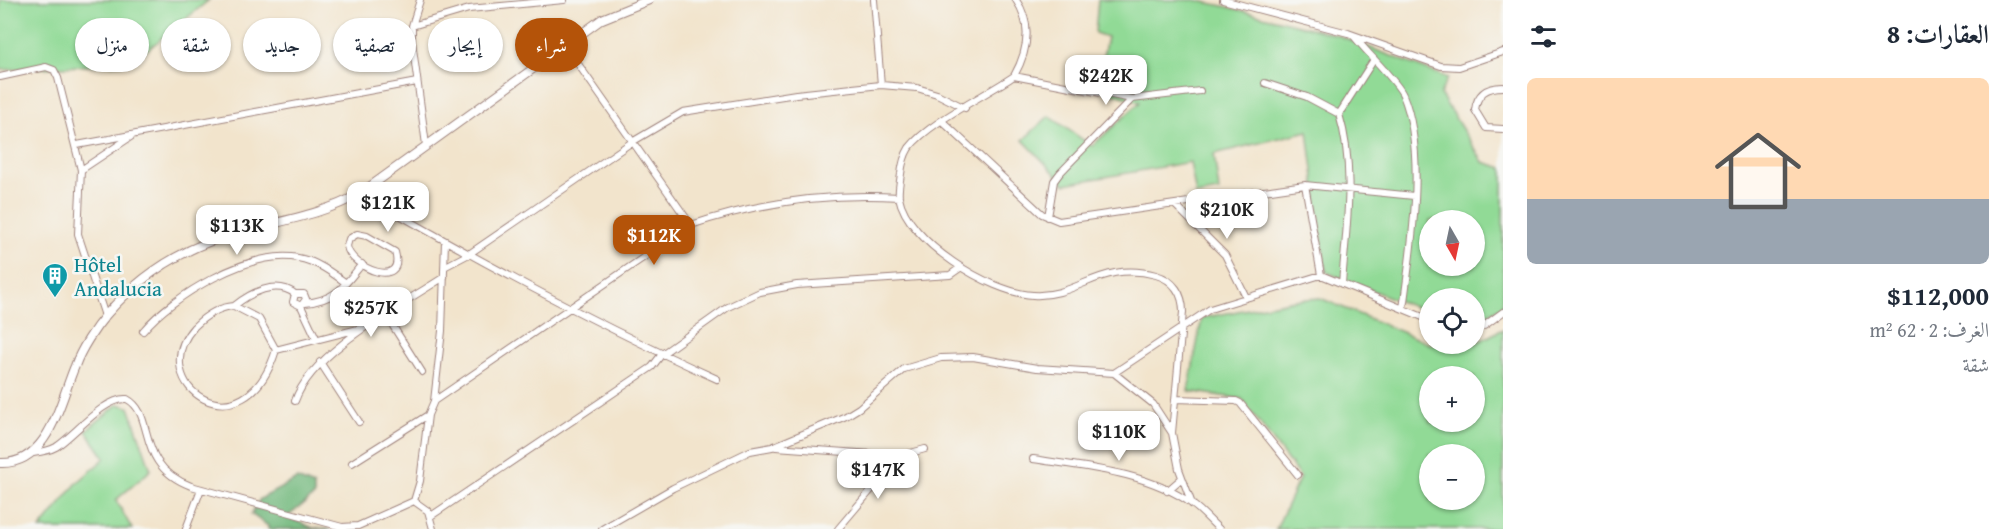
<!DOCTYPE html>
<html lang="ar">
<head>
<meta charset="utf-8">
<style>
  body { margin:0; font-family:"Gentium Book Plus",Amiri,serif; background:#f6f6f7; color:#1f2937; direction:rtl; height:100vh; display:flex; flex-direction:column; font-size:22px; white-space:nowrap }
  * { box-sizing:border-box; margin:0 }
  p { font-size:20px; color:#747a83 }
  .icon { flex:none; width:33px; height:33px; fill:none; stroke:currentColor; stroke-width:2; stroke-linecap:round; stroke-linejoin:round }
  .map { position:relative; flex:1; overflow:hidden; direction:ltr }
  .details { display:flex; flex-direction:column; background:#fff; width:510px }
  .details>* { flex:none }
  .top-card { position:absolute; left:18px; top:18px; width:570px; height:54px; direction:rtl; display:flex; gap:12px }
  .needle { width:39px; rotate:171deg }
  .fabs { position:absolute; left:1419px; top:210px; display:grid; gap:12px }
  .fabs a { display:grid; place-items:center; width:66px; height:66px; border-radius:50%; background:#fff; box-shadow:0 2px 4px #0004; font-size:30px }
  .price { position:absolute; translate:-50% -51px; padding:0 14px; border-radius:12px; background:#fff; color:#222; font-size:20px; line-height:39px; filter:drop-shadow(0 2px 3px #0008) }
  .price::after { content:''; position:absolute; left:50%; top:36px; width:18px; height:14px; margin-left:-9px; background:inherit; clip-path:polygon(0 0,100% 0,50% 100%) }
  .price.current { background:#b45309; color:#fff }
  ul { padding:0; list-style:none }
  li { display:grid; align-content:center; gap:12px; height:318px; padding:0 24px }
  li span { display:grid; place-items:center; height:186px; border-radius:9px; color:#555 }
  li>.icon { margin-inline-start:auto }
  span .icon { width:108px; height:108px; fill:#fffc; stroke-width:1 }
  li b { font-size:26px }
  h2 { display:flex; justify-content:space-between; align-items:center; height:72px; padding:0 24px; font-size:26px }
  .tag { padding:0 21px; border-radius:27px; background:#fff; box-shadow:0 2px 4px #0004; font-size:21px; line-height:54px }
  .tag.current { background:#b45309; color:#fff }
  main { display:flex; flex:1; min-height:0 }
  .map>svg:first-child { display:block }
</style>
</head>
<body>
<main>
<section class="details">
<h2>العقارات: 8<svg class="icon" aria-label="filters" viewBox="0 0 24 24"><path d="M4 7h16M4 17h16"/><circle cx="9" cy="7" r="2"/><circle cx="15" cy="17" r="2"/></svg></h2>
<ul>
<li><span style="background:linear-gradient(#ffd9b3 65%,#9aa5b1 0)"><svg class="icon" aria-label="home" viewBox="0 0 24 24"><path d="M3 11l9-7 9 7M6 9v11h12V9"/></svg></span><div><b>$112,000</b><p>الغرف: 2 · 62 m²</p><p>شقة</p></div></li>
</ul>
</section>
<div class="map">
<svg width="1503" height="529" viewBox="0 0 1503 529">
  <rect width="100%" height="100%" fill="#f6f6f2"/>
  <filter id="ink" filterUnits="userSpaceOnUse"><feTurbulence type="fractalNoise" baseFrequency=".0167" numOctaves="2"/><feDisplacementMap in="SourceGraphic" scale="12" xChannelSelector="R" yChannelSelector="G"/><feConvolveMatrix kernelMatrix="1 2 1 2 8 2 1 2 1" color-interpolation-filters="sRGB"/></filter>
  <filter id="wash" filterUnits="userSpaceOnUse"><feTurbulence type="fractalNoise" baseFrequency=".008" numOctaves="4" result="noise"/><feDisplacementMap in="SourceGraphic" scale="24" xChannelSelector="R" yChannelSelector="G"/><feGaussianBlur stdDeviation="1.35" result="paint"/><feColorMatrix in="noise" values="0 0 0 0 0 0 0 0 0 0 0 0 0 0 0 0 0 1.4 0 .05"/><feComposite in="paint" operator="in"/></filter>
  <g filter="url(#wash)">
    <rect width="100%" height="100%" fill="#f2e4cc"/>
    <path fill="#91da96" stroke="#6e7c60" stroke-width="1.5" fill-rule="evenodd" d="M0,0H209L146,51L123,64L0,70Z
      M1098,0H1195L1228,7L1337,35L1448,78L1440,94L1483,162L1503,168V306L1475,323L1474,298H1430L1429,313L1326,272L1308,131L1214,154L1219,191L1196,195L1190,162L1065,184L1023,140L1049,116L1092,146L1140,102L1097,88L1107,37L1095,33ZM1430,220H1474V266H1430Z
      M1320,298L1430,344H1474L1503,329V529H1276L1300,477L1242,399L1188,391L1202,318L1295,300ZM1430,376H1474V422H1430ZM1430,454H1474V500H1430Z
      M118,404L129,407L151,470L116,500L132,529H40L76,484L105,458L86,431Z"/>
    <path fill="#74ba7f" stroke="#5f6c55" stroke-width="1.5" d="M297,479L314,486V496L287,517L313,528L330,529H268V526L251,514L260,499Z"/>
  </g>
  <g filter="url(#ink)">
    <g fill="none" stroke-linecap="round" stroke-linejoin="round">
      <defs>
        <path id="minor" d="M420,0L412,26V41L426,145
          M874,0L881,85
          M1016,0C1033,25 1028,51 1014,76C986,95 928,123 909,148C904,156 902,165 901,174C900,181 898,190 899,197C907,241 990,293 1033,295C1078,298 1100,260 1156,275C1174,280 1183,294 1183,312L1172,433L1179,469L1192,504
          M1223,0L1348,33L1441,66L1459,67L1503,52
          M412,26L469,9L564,0
          M1353,35C1364,50 1398,82 1403,95C1427,153 1411,248 1403,309
          M564,44L691,225
          M1014,76L1132,99L1200,91
          M0,77L46,67L54,70L58,78L81,170L78,234L105,316
          M1265,83L1307,97L1339,114C1356,170 1346,227 1342,284
          M1503,87C1487,87 1477,93 1475,110L1486,128L1503,129
          M1339,114L1373,61
          M943,122L1042,214L1059,221L1305,185L1414,196
          M77,145L417,82
          M81,170L132,136
          M1305,185L1321,275
          M361,193C477,260 595,324 717,379
          M1176,206L1225,255L1246,297
          M1048,217L1054,181L1060,173L1132,99
          M357,234L367,236L395,252C406,290 350,268 347,246L349,239Z
          M446,266L469,254L632,142L683,112L796,94L881,85L917,88L937,94L965,108
          M305,303C336,300 343,287 362,264
          M234,306L259,319L276,350C244,454 143,384 194,327C205,316 218,307 234,306Z
          M234,306C250,293 276,279 295,294
          M301,306L306,299L304,294H295L293,302L301,306L316,338
          M386,315L422,372
          M1474,329L1484,326L1503,312
          M143,331C172,296 250,249 298,258C316,261 331,272 346,283
          M276,350L366,327
          M320,362L359,422
          M1114,373L1210,309L1321,275L1430,320
          M1176,399L1236,401L1240,403L1298,475
          M295,401C312,351 400,306 444,277
          M434,401L691,225C759,202 828,193 899,197
          M776,447L900,456L925,449
          M33,453C41,452 49,451 56,447C75,435 104,397 127,399C157,415 133,464 191,486L342,527L358,526L414,501L420,481L428,415L434,401L442,331L445,241
          M1033,459C1085,467 1148,472 1192,504C1202,511 1210,521 1219,529
          M352,463L428,415
          M1167,491L1182,478
          M414,501L428,511L433,529
          M431,516L652,367L662,354L728,307L760,292L797,285L950,275L960,268
          M186,529L201,489
          M602,529L673,488L750,451L772,447L846,416L859,408L904,369L941,358L973,357L1037,368L1114,373L1153,404L1172,433
          M838,529L900,456"/>
        <path id="major" d="M0,463C49,465 60,401 75,366C81,349 95,328 106,315C137,279 177,252 222,237C269,222 318,218 361,193L602,19L649,0"/>
      </defs>
      <use href="#minor" stroke="#9e827c" stroke-width="8"/>
      <use href="#major" stroke="#9e827c" stroke-width="10"/>
      <use href="#minor" stroke="#fff" stroke-width="6"/>
      <use href="#major" stroke="#fff" stroke-width="8"/>
    </g>
  </g>
  <defs>
    <symbol id="building-pin" viewBox="-11 -11 22 30"><path d="M0 17L-7.5 6A9.5 9.5 0 1 1 7.5 6Z" fill="#0f9aa8" stroke="#f6f6f2"/><path d="M-4-6H4V6H1V3H-1V6H-4ZM-2.5-4.3h1.7v1.8h-1.7ZM.8-4.3h1.7v1.8H.8ZM-2.5-1h1.7V.8h-1.7ZM.8-1h1.7V.8H.8Z" fill="#fff"/></symbol>
  </defs>
  <g fill-rule="evenodd">
    <use href="#building-pin" x="40" y="261" width="30" height="40"/>
  </g>
  <g text-anchor="middle" dominant-baseline="central" stroke-width="5" stroke-linejoin="round" paint-order="stroke">
    <g font-size="21" fill="#0d838f" stroke="#f6f6f2" text-anchor="start">
      <text x="74" y="264">Hôtel<tspan x="74" dy="24">Andalucia</tspan></text>
    </g>
  </g>
</svg>
<div class="fabs">
<a><svg class="needle" viewBox="-14 -14 28 28"><path d="M0-13l5 13h-10z" fill="#e53935"/><path d="M0 13l5-13h-10z" fill="#747a83"/></svg></a>
<a><svg class="icon" aria-label="locate" viewBox="0 0 24 24"><circle cx="12" cy="12" r="6"/><path d="M12 2v4M12 18v4M2 12h4M18 12h4"/></svg></a>
<a>+</a>
<a>−</a>
</div>
<b class="price" style="left:1106px;top:106px">$242K</b>
<b class="price" style="left:388px;top:233px">$121K</b>
<b class="price" style="left:1227px;top:240px">$210K</b>
<b class="price" style="left:237px;top:256px">$113K</b>
<b class="price current" style="left:654px;top:266px">$112K</b>
<b class="price" style="left:371px;top:338px">$257K</b>
<b class="price" style="left:1119px;top:462px">$110K</b>
<b class="price" style="left:878px;top:500px">$147K</b>
<div class="top-card">
<a class="tag current">شراء</a>
<a class="tag">إيجار</a>
<a class="tag">تصفية</a>
<a class="tag">جديد</a>
<a class="tag">شقة</a>
<a class="tag">منزل</a>
</div>
</div>
</main>
</body>
</html>
